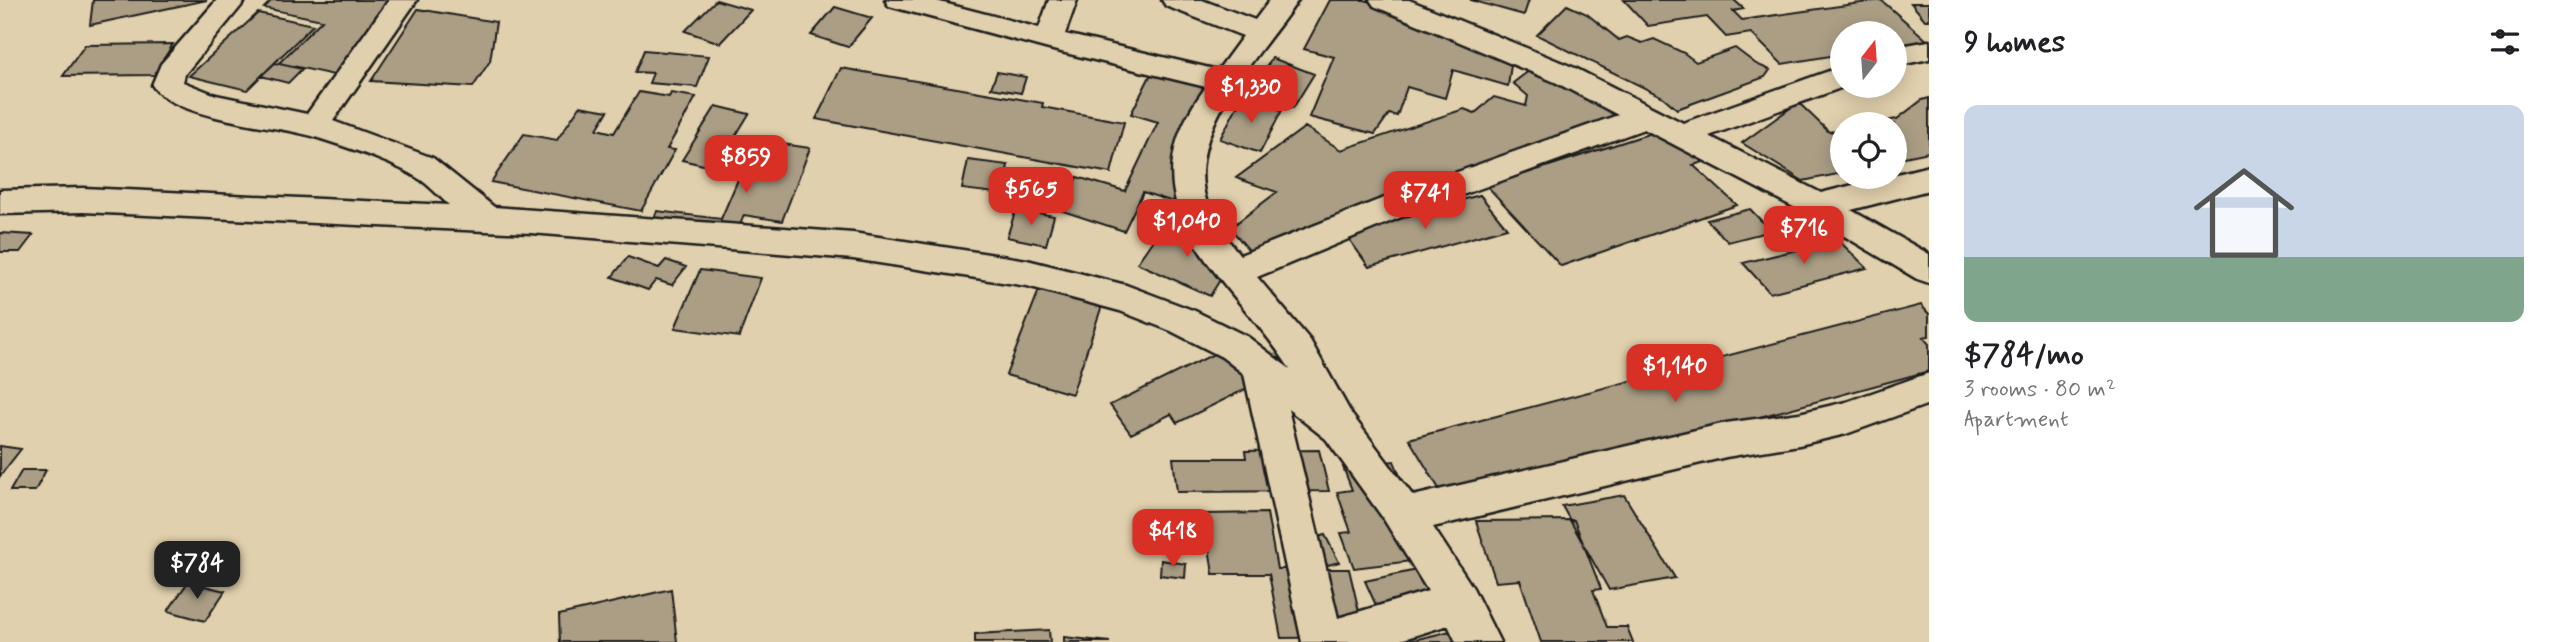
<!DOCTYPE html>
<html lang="en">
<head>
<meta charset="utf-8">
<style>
  body { margin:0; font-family:Mynerve,sans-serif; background:#f2f2f2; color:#202124; height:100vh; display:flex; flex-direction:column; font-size:26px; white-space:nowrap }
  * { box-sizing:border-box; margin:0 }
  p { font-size:23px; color:#757577 }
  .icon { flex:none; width:38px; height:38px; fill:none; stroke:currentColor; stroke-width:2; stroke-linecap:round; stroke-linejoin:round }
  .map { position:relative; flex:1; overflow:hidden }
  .drawer { display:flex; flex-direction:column; background:#fff; width:630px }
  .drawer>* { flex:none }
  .needle { width:46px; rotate:17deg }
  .controls { position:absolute; left:1830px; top:21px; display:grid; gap:14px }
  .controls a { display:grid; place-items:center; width:77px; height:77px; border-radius:50%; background:#fff; box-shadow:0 4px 18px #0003; font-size:35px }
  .price { position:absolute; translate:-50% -60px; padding:0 16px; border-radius:14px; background:#d93025; color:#fff; font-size:23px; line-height:46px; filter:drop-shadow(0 2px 4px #0008) }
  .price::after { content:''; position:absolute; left:50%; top:42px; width:21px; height:16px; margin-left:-10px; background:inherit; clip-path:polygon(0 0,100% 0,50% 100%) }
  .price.selected { background:#222; color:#fff }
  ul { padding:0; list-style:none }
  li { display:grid; align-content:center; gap:14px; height:371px; padding:0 35px }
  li+li { border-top:2px solid #e0e0e0 }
  li span { display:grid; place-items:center; height:217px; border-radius:14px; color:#555 }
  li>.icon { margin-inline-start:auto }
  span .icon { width:126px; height:126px; fill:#fffc; stroke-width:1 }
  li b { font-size:30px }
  h2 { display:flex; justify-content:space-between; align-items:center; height:84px; padding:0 35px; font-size:30px }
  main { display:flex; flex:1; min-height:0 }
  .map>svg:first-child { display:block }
</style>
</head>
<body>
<main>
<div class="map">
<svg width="1929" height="642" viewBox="0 0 1929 642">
  <rect width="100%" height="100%" fill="#e1d0ad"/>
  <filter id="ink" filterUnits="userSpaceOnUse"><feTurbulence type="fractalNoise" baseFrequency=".0143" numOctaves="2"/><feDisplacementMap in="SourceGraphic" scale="14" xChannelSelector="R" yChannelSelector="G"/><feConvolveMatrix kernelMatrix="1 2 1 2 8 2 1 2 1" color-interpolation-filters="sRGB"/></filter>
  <g filter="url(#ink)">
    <path fill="#ab9e85" stroke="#1c1c1c" stroke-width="2" d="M93,0H207L90,25Z
      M272,0H410L338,76L279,63L322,20L264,8Z
      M716,0L751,10L720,43L685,31Z
      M1330,0H1365L1512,58L1508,86L1453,70L1445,98L1407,87L1397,116L1389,114L1375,134L1309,117L1334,57L1304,49Z
      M1470,0H1529L1524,15Z
      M1624,0H1734L1744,9L1733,11L1742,20L1881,0L1928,41L1895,46V33H1843V54L1782,64L1751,33L1726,37L1707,17L1648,26Z
      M1911,3H1929V20H1925Z
      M1567,5L1587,14L1619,40L1627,37L1642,43L1654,39L1684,53L1696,62L1735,48L1756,64L1770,70L1765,77L1677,109L1663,97L1537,35Z
      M835,7L872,18L848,47L811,35Z
      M418,9L496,22L490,61L473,87L371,81Z
      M258,13L313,25L247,90L189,76Z
      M173,44L154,75L63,76L85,45Z
      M644,50L709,56L697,87L649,83L653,73L635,72Z
      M1272,58L1314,74L1293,108L1251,92Z
      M1158,60L1226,80L1173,202L1143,192L1124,231L1050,207L1061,186L1071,189L1077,177L1125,191L1158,122L1131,114Z
      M275,63L302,69L288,83L261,76Z
      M1535,66L1619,115L1253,255L1230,228L1277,192L1236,178L1305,127L1341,150L1464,109L1475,113L1494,97L1526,106L1528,96L1513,83Z
      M841,68L1043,103L1042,107L1124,122L1111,173L816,119Z
      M997,72L1026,77L1021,93L991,88Z
      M639,92L669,97L671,93L696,97L667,149L675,150L641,211L491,182L524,134L557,140L580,106L608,111L597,129L614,133Z
      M1242,97L1282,110L1260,153L1220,139Z
      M1929,98V152L1895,159V124H1869L1897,119L1922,100Z
      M1800,104L1829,132L1843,129V173L1803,181L1742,143L1793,106Z
      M716,106L749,114L716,168L682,160Z
      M1670,127L1707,161L1693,165L1737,205L1561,266L1487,186Z
      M755,140L810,148L782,221L744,215L733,243L648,231L657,211L721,219Z
      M968,160L1008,165L1003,194L962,189Z
      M1021,172L1054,177L1051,187L1018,182Z
      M1015,188L1052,194L1048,210L1010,204Z
      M1480,195L1507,228L1369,267L1344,232Z
      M1016,209L1054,216L1046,245L1007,237Z
      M1750,209L1771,231L1728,242L1707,220Z
      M1165,223L1236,254L1210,296L1137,263Z
      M0,233L33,235L20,252H0Z
      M1838,240L1867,268L1770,293L1743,263Z
      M628,257L659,268L666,260L686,267L672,285L656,280L648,290L612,277Z
      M700,270L761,278L739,337L675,328Z
      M1046,272L1108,288L1072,394L1006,375Z
      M1921,305L1929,314V336L1923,337L1929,344V371L1447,502L1409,439Z
      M1228,347L1258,383L1177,423L1171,414L1131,434L1110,405Z
      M0,446L21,449L0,476Z
      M1319,450L1329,491L1177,492L1173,458H1246L1245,451Z
      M1394,461L1415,513L1445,557L1354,568L1341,533L1351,532L1337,492L1352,490L1343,467Z
      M22,470H46L35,491H10Z
      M1624,495L1675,578L1609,590L1562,506Z
      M1267,513L1277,569H1349L1365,637L1281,638L1269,574H1213L1204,514Z
      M1574,520L1601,589L1593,590L1607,627H1627L1633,642H1541L1520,580L1496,582L1476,521Z
      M1325,535L1339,562L1313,569L1299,542Z
      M1161,560L1186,564L1185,578L1160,575Z
      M1450,563L1475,612L1388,632L1365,581Z
      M188,582L225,591L205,621L168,611Z
      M671,589L677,642H560L559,615Z
      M1487,622L1497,642H1406Z
      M1049,630L1050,642H975V634Z
      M1064,637L1110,642H1064Z"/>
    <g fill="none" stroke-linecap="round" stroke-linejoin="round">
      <defs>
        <path id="street" d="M217,0H246L185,74L183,82L216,95L307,114L389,0H417L333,121L433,158L494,207L853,233L1027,260L1126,285L1195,311L1248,337L1290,369C1230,274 1115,208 1206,87L1049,49L889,6L885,0H932L1039,28L1049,0H1077L1065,34L1218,70L1243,36L1166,6L1162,0H1202L1255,20L1270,0H1298C1262,54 1184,129 1206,200C1213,221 1226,238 1240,255L1376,201L1618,115L1555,82L1374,6L1370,0H1409L1575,68L1683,123L1843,66V86H1846L1709,136L1821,193L1929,166V190L1851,210L1929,254V283L1917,279L1807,214L1644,129L1399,218L1257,277L1310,340L1352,415L1413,496L1726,423L1799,413L1846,402L1929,373V404L1846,434L1799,445L1726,457L1433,527L1473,588L1500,642H1456L1448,625L1394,642H1302L1244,374L1222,357L1171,331L1120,311L1027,286L853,259L531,233L83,212L0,214V190L83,188L449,205C440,197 431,187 421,180C392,161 346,147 312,136C274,125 173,119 152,85L161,64ZM1288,409L1326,439L1383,518L1428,591L1338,618Z
          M1929,41V59L1895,66V47Z"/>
      </defs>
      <use href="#street" stroke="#1c1c1c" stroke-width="5"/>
      <use href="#street" fill="#e1d0ad" fill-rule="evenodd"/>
    </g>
  </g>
</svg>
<div class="controls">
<a><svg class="needle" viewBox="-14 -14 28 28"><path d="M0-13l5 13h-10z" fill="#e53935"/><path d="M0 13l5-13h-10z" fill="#757577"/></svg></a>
<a><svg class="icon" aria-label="locate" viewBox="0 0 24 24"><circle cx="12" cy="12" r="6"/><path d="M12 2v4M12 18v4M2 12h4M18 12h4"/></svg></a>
</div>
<b class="price" style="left:1251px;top:125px">$1,330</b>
<b class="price" style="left:746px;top:195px">$859</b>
<b class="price" style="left:1031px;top:227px">$565</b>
<b class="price" style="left:1425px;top:231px">$741</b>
<b class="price" style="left:1187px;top:259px">$1,040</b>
<b class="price" style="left:1804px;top:266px">$716</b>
<b class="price" style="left:1675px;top:404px">$1,140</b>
<b class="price" style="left:1173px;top:569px">$418</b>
<b class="price selected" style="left:197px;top:601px">$784</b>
</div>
<section class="drawer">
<h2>9 homes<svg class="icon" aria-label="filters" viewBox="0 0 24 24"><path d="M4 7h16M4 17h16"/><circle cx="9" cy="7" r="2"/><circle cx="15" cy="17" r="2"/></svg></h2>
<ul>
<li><span style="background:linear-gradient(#c9d6e8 70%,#7fa58c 0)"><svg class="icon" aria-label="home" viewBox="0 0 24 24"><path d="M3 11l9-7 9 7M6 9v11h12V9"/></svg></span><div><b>$784/mo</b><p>3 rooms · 80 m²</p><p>Apartment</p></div></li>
</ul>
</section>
</main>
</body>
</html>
